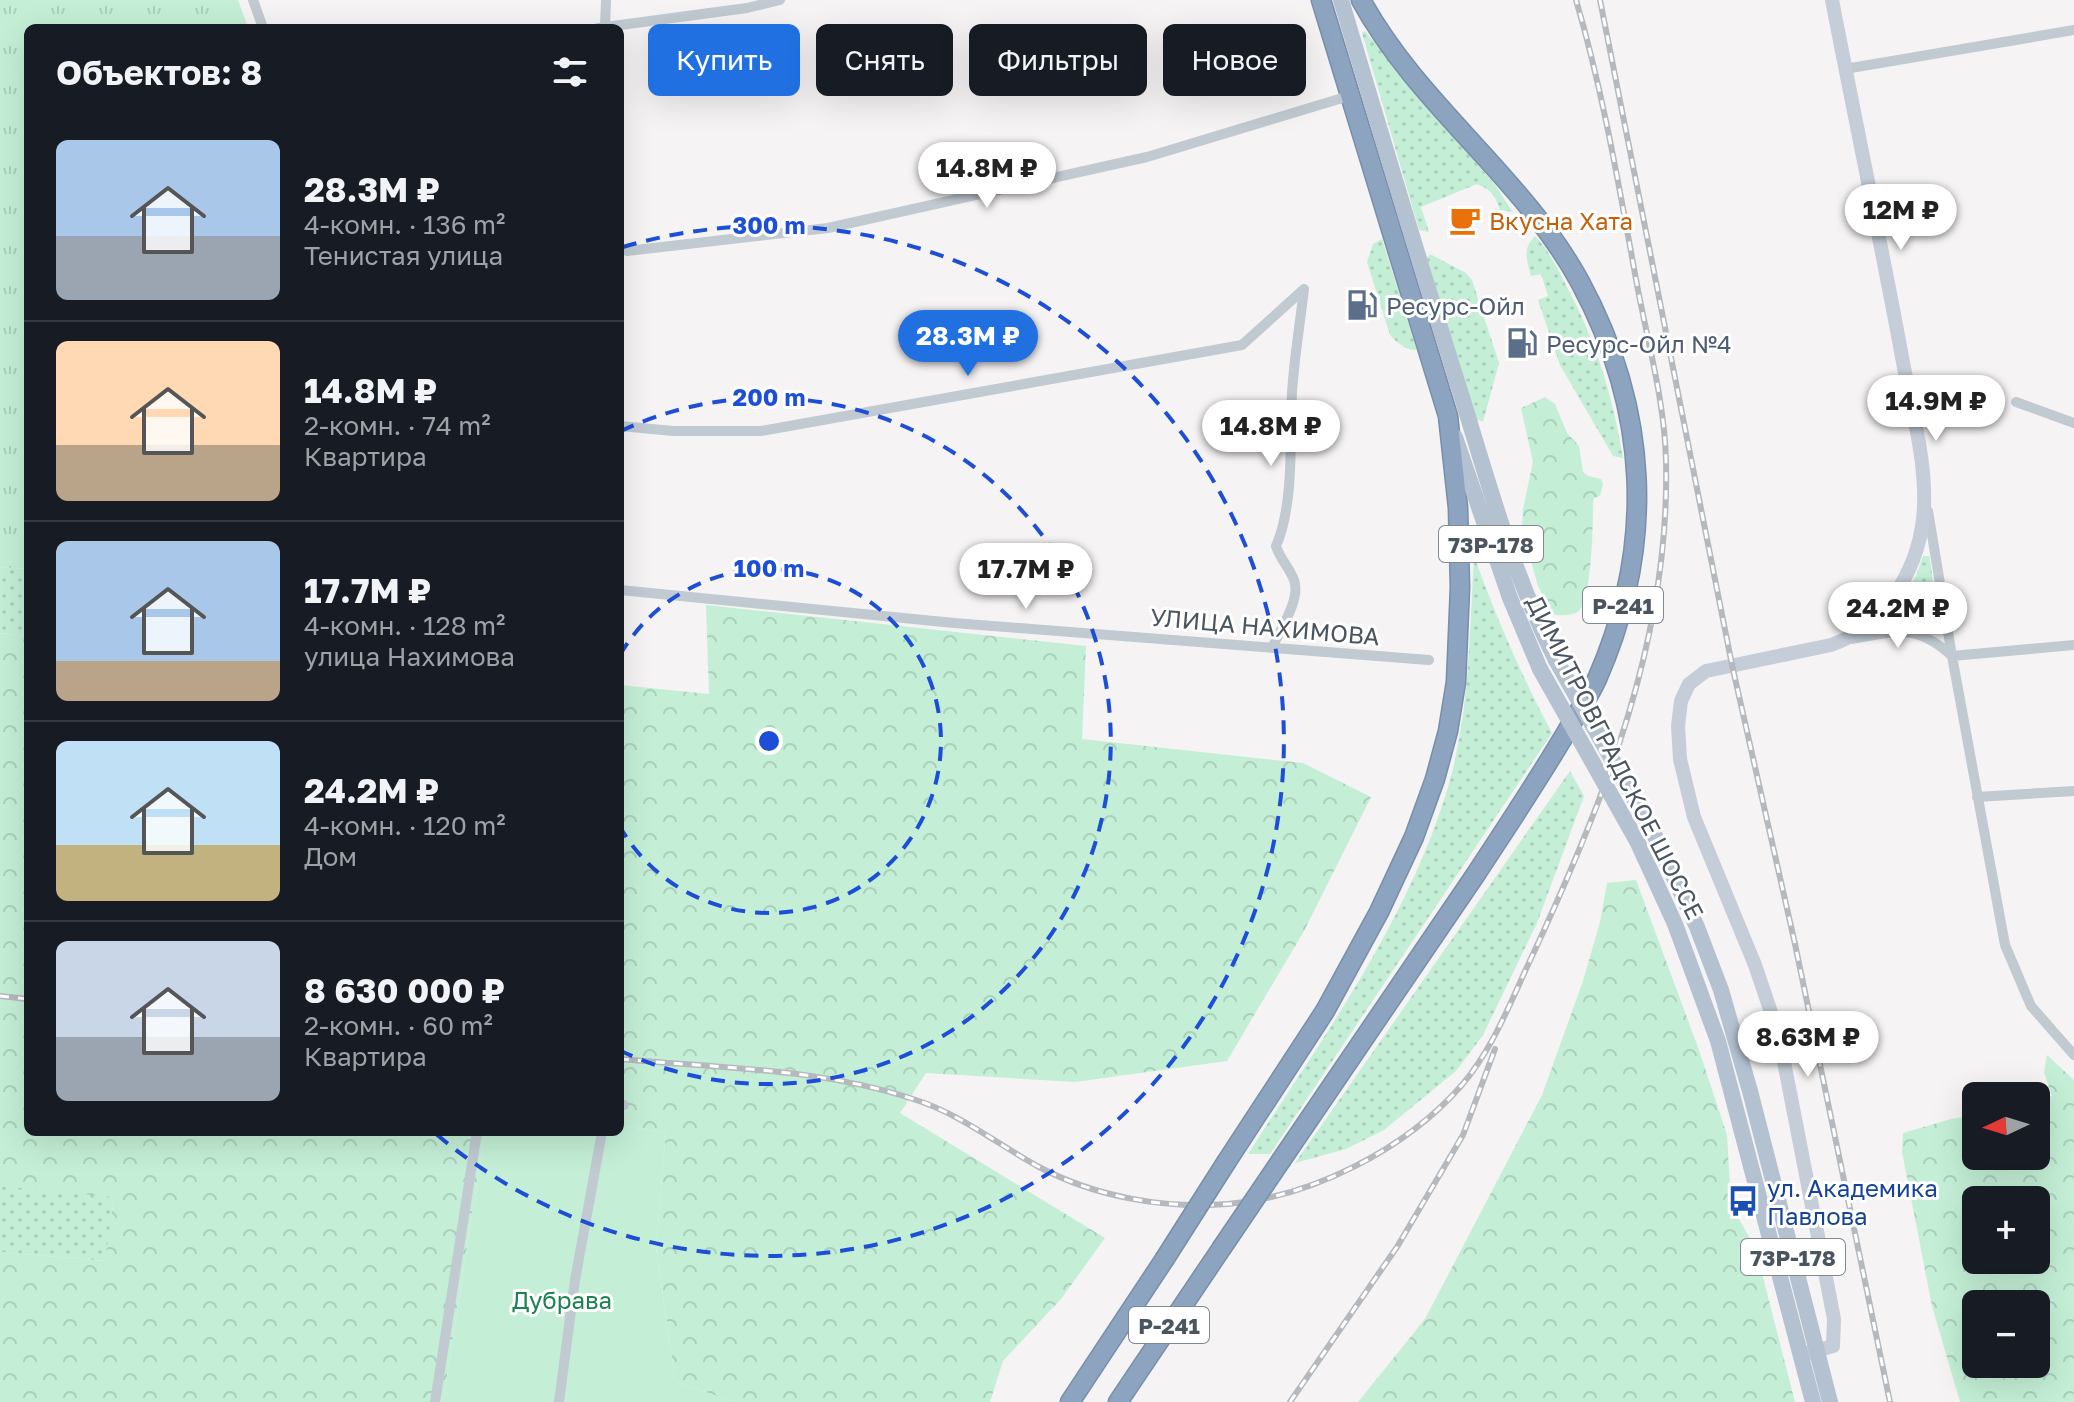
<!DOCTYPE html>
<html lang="ru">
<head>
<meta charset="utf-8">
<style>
  body { margin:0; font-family:"Golos Text",sans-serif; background:#242831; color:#f1f3f6; height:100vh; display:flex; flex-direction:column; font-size:30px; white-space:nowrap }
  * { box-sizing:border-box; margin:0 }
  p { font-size:26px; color:#9ea1a6 }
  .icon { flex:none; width:44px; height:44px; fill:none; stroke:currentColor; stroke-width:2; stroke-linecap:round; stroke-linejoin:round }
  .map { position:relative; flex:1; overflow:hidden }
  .panel { position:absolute; left:24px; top:24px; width:600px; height:1112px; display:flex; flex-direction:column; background:#171b24; border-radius:12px; box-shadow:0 8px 32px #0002 }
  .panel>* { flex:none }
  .guide { position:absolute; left:648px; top:24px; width:760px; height:72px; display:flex; gap:16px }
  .needle { width:52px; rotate:266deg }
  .tools { position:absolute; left:1962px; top:1082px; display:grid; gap:16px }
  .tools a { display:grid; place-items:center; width:88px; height:88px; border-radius:12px; background:#171b24; box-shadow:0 8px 32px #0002; font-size:40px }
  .price { position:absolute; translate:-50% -68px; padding:0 18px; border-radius:28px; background:#fff; color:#222; font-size:26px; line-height:52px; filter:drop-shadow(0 2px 4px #0008) }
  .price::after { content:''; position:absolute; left:50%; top:48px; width:24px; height:18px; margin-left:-12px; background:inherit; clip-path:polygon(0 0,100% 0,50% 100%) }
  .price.active { background:#2070e1; color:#fff }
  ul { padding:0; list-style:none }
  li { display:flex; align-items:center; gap:24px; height:200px; padding:0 32px }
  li+li { border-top:2px solid #363941 }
  li span { display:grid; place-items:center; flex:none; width:224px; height:160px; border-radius:12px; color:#555 }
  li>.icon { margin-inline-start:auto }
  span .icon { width:96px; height:96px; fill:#fffc; stroke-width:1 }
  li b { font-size:34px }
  h2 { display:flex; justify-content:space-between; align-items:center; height:96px; padding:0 32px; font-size:34px }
  .tag { padding:0 28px; border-radius:12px; background:#171b24; box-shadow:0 8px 32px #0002; font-size:28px; line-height:72px }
  .tag.active { background:#2070e1; color:#fff }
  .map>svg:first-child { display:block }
</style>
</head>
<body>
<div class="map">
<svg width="2074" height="1402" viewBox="0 0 2074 1402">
  <defs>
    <pattern id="grass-dots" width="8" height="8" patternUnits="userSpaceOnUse" patternTransform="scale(2)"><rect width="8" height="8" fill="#c4efd6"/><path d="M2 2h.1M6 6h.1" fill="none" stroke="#aacfba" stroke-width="1.8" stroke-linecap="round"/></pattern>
    <pattern id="forest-crowns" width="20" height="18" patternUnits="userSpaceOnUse" patternTransform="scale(2)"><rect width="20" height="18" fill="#c4efd6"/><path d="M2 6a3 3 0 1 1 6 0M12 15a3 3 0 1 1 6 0" fill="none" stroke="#aacfba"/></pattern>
    <pattern id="park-tufts" width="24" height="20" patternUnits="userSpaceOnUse" patternTransform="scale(2)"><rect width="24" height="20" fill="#c4efd6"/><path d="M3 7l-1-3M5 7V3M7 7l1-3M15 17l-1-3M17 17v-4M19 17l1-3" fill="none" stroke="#aacfba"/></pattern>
  </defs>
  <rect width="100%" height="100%" fill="#f5f3f3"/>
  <path fill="url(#grass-dots)" d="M1365,31L1495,185L1513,212L1500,210C1495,196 1492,190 1477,184L1421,207L1429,232L1419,230L1362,33Z
    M1535,236C1547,248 1557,267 1565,283C1596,341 1612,393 1623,458L1613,456L1560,365L1538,300L1548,296L1541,274L1531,276C1527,261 1522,248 1535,236Z
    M1382,239L1417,350C1407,351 1396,342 1390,335L1367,262L1373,244Z
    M1430,254L1466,273L1472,280L1499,363L1483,422L1476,419L1427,258Z
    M1474,556C1496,617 1521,675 1552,733L1270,1154H1248C1320,1042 1401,931 1443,803C1470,723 1469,639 1474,556Z
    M1923,556H1929C1933,573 1937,602 1920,613C1913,618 1901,615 1893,614L1916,576Z
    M0,567L28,569V636L0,633Z
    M1570,771L1584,796L1537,923L1483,1035L1456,1071L1384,1130L1346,1149L1295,1163Z
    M0,1186L114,1196L106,1261L0,1252Z"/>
  <path fill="url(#forest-crowns)" fill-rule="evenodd" d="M1545,397L1555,404L1567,433L1579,446L1583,472L1588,476L1601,479L1603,484L1600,496L1594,498L1593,504C1593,523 1592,602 1578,612C1571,616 1559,616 1552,614L1538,586L1522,528L1523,509L1533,462L1521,408Z
    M706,605L1086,646L1082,739L1303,763L1371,797L1304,931L1227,1061L1075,1082L926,1073L900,1113L1105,1238L1061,1299L1003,1361L990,1402H733L675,1381L656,1246L666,1132L620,1126V685L709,694Z
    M0,633L28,636V1132H485L443,1402H0V1252L105,1261L114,1197L0,1186Z
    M1636,880L1699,1050L1727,1135L1731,1204L1756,1250L1795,1402H1358L1425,1319L1542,1095L1583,981L1600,922L1607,883Z
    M2047,1055L2074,1080V1402H1960L1932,1306L1902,1152L1903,1133L1951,1119L1976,1115V1156H2036V1100L2052,1096L2044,1072ZM2036,1200V1260H1976V1200ZM2036,1304V1364H1976V1304Z"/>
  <path fill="url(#park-tufts)" d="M0,0H238L248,28H28V569L0,567Z"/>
  <path fill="#c4efd6" d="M620,1126L666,1132L656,1246L675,1381L733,1402H443L485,1132H620Z"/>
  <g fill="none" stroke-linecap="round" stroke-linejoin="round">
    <defs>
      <path id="highway" d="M1282,1159C1347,1064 1412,969 1476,874C1508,825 1541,776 1570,726C1579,710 1590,695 1597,679C1656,545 1649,410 1580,282C1523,177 1418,105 1361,0
        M1227,1161L1325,1011L1379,912L1414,837L1435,779L1448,731L1456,682L1460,587L1458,508L1448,416L1321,0
        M1070,1402L1164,1260
        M1118,1402L1221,1249"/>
    </defs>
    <use href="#highway" stroke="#778fab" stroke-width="21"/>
    <path stroke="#c1c9d1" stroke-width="10" d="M253,0L263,28
      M605,27L606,0
      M598,28L747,8L780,0
      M1845,69L2074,30
      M620,248L627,251L828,228L1147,157L1349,96
      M2016,402L2074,423
      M620,426L673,431H761L1242,345L1304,289
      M1928,511L1952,656L2005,945L2031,1006L2074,1055
      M620,590L954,623L1429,660
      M1850,639C1896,632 1915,622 1952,656
      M1273,646C1281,628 1301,599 1294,580C1289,567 1280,559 1276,546C1294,506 1290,438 1292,393C1294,359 1300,324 1304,289
      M1952,656L2074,645
      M1977,797L2074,791
      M620,1105H624
      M435,1402L477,1132
      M559,1402L575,1280L602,1132"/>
    <path stroke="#c4cdd8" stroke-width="14" d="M1801,1355L1833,1346L1834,1319L1779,1036L1755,965L1694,817L1680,759L1678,726L1681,701L1689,684L1706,671L1831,645C1883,627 1917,572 1923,519C1929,469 1911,407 1902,357C1880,238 1855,119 1832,0"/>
    <path stroke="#b3c1d0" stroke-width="16" d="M1341,0C1380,131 1419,261 1460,391C1488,481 1513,575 1556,660
      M1455,437L1510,598L1540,669
      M1653,832L1697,927L1721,990L1750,1091L1830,1402
      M1637,841L1675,924L1718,1041L1813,1402"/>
    <use href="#highway" stroke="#8ca4bf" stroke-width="18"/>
    <defs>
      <path id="rail" d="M1600,0L1732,665L1795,944L1890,1402
        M0,996L28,999
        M620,1059C718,1068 819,1068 913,1099C959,1113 997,1144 1039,1167C1096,1197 1164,1209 1228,1204C1311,1197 1405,1150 1461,1086C1494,1048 1512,998 1534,952C1606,797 1670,636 1666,462C1665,405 1649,347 1638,290C1620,193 1604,95 1576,0
        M1290,1402L1397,1247L1463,1135L1495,1049"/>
    </defs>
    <use href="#rail" stroke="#b5b8bc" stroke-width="6"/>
    <use href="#rail" stroke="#fff" stroke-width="3" stroke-dasharray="9" stroke-linecap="butt"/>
    <defs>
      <path id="highway-bridge" d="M1221,1249L1282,1159
        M1164,1260L1227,1161"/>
    </defs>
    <use href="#highway-bridge" stroke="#778fab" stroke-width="21" stroke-linecap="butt"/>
    <path stroke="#b3c1d0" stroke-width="16" d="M1556,660L1653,832
      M1540,669L1637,841"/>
    <use href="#highway-bridge" stroke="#8ca4bf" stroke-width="18"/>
  </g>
  <g fill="none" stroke="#1d4ed8" stroke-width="4" stroke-dasharray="14 10">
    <path d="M620 655A172 172 0 1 1 620 827"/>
    <path d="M621 431A343 343 0 1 1 621 1051"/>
    <path d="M623 247A515 515 0 1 1 435 1133"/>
  </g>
  <defs>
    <symbol id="cafe-bare" viewBox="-9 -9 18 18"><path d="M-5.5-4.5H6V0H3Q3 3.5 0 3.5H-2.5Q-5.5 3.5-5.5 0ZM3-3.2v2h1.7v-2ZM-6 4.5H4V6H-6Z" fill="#e8710a" stroke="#fff" stroke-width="2.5" paint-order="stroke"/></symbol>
    <symbol id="fuel-bare" viewBox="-9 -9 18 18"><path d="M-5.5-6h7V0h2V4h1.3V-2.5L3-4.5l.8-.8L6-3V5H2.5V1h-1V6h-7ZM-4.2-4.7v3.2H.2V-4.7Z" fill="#5c6f8a" stroke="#fff" stroke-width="2.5" paint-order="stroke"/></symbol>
    <symbol id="bus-bare" viewBox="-9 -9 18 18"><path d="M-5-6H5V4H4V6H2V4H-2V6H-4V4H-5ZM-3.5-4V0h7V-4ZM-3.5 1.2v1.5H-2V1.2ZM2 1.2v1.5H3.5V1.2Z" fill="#1a4fb4" stroke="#fff" stroke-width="2.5" paint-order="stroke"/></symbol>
  </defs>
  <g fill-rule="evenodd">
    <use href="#cafe-bare" x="1443" y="198" width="44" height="44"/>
    <use href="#fuel-bare" x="1340" y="283" width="44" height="44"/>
    <use href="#fuel-bare" x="1500" y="321" width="44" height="44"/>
    <use href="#bus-bare" x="1721" y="1179" width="44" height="44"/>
  </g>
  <g text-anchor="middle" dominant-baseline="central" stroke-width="6" stroke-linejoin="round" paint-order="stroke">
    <g fill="#fff" stroke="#808890" stroke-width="2">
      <rect x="1439" y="526" width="104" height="36" rx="6"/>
      <rect x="1583" y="587" width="80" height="36" rx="6"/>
      <rect x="1741" y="1239" width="104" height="36" rx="6"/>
      <rect x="1129" y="1307" width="80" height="36" rx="6"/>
    </g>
    <g font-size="22" font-weight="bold" fill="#4a5560">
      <text x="1491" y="544">73Р-178</text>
      <text x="1623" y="605">Р-241</text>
      <text x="1793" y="1257">73Р-178</text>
      <text x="1169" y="1325">Р-241</text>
    </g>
    <g font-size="24" fill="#c56008" stroke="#fff" text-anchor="start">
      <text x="1489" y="220">Вкусна Хата</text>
    </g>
    <g font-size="24" fill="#4e5e75" stroke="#fff" text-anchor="start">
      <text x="1386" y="305">Ресурс-Ойл</text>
      <text x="1546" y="343">Ресурс-Ойл №4</text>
    </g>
    <g font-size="24" fill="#4a5560" stroke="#fff">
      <text transform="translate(1265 626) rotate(5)">УЛИЦА НАХИМОВА</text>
      <text transform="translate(1616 757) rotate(63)">ДИМИТРОВГРАДСКОЕ ШОССЕ</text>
    </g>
    <g font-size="24" fill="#164399" stroke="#fff" text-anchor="start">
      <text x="1767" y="1187">ул. Академика<tspan x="1767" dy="28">Павлова</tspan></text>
    </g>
    <g font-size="24" fill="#1b8250" stroke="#fff">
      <text x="562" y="1299">Дубрава</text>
    </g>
  </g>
  <circle cx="769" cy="741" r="12" fill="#1d4ed8" stroke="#fff" stroke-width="4"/>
  <g font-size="24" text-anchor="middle" font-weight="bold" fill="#1d4ed8" stroke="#fff" stroke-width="6" stroke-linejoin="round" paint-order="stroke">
    <text x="769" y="234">300 m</text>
    <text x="769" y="406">200 m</text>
    <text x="769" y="577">100 m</text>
  </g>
</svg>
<div class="tools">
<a><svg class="needle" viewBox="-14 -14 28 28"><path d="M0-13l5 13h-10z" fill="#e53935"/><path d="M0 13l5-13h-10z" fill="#9ea1a6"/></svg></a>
<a>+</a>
<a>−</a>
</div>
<b class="price" style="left:987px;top:210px">14.8M ₽</b>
<b class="price" style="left:1901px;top:252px">12M ₽</b>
<b class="price active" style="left:968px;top:378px">28.3M ₽</b>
<b class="price" style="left:1936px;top:443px">14.9M ₽</b>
<b class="price" style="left:1271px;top:468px">14.8M ₽</b>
<b class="price" style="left:1026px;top:611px">17.7M ₽</b>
<b class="price" style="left:1898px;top:650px">24.2M ₽</b>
<b class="price" style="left:1808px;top:1079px">8.63M ₽</b>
<div class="guide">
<a class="tag active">Купить</a>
<a class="tag">Снять</a>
<a class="tag">Фильтры</a>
<a class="tag">Новое</a>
</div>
<section class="panel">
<h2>Объектов: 8<svg class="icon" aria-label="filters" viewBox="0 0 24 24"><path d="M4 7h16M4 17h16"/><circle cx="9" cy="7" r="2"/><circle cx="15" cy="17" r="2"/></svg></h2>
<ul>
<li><span style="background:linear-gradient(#a9c7e8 60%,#9aa5b1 0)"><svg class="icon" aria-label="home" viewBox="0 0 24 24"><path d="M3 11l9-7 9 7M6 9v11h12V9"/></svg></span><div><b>28.3M ₽</b><p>4-комн. · 136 m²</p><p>Тенистая улица</p></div></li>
<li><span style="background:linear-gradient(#ffd9b3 65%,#b9a48a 0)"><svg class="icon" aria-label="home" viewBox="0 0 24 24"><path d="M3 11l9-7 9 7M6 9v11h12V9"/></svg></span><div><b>14.8M ₽</b><p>2-комн. · 74 m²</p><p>Квартира</p></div></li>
<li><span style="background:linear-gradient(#a9c7e8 75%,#b9a48a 0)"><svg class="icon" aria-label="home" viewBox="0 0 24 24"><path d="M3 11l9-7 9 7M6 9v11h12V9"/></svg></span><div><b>17.7M ₽</b><p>4-комн. · 128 m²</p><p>улица Нахимова</p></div></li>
<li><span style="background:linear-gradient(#bfe0f5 65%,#c2b280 0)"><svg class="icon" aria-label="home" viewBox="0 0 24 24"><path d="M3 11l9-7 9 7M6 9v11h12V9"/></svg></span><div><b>24.2M ₽</b><p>4-комн. · 120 m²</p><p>Дом</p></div></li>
<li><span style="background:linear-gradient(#c9d6e8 60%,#9aa5b1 0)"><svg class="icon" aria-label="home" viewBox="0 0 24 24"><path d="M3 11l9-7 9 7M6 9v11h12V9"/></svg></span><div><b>8 630 000 ₽</b><p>2-комн. · 60 m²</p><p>Квартира</p></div></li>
</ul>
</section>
</div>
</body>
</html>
